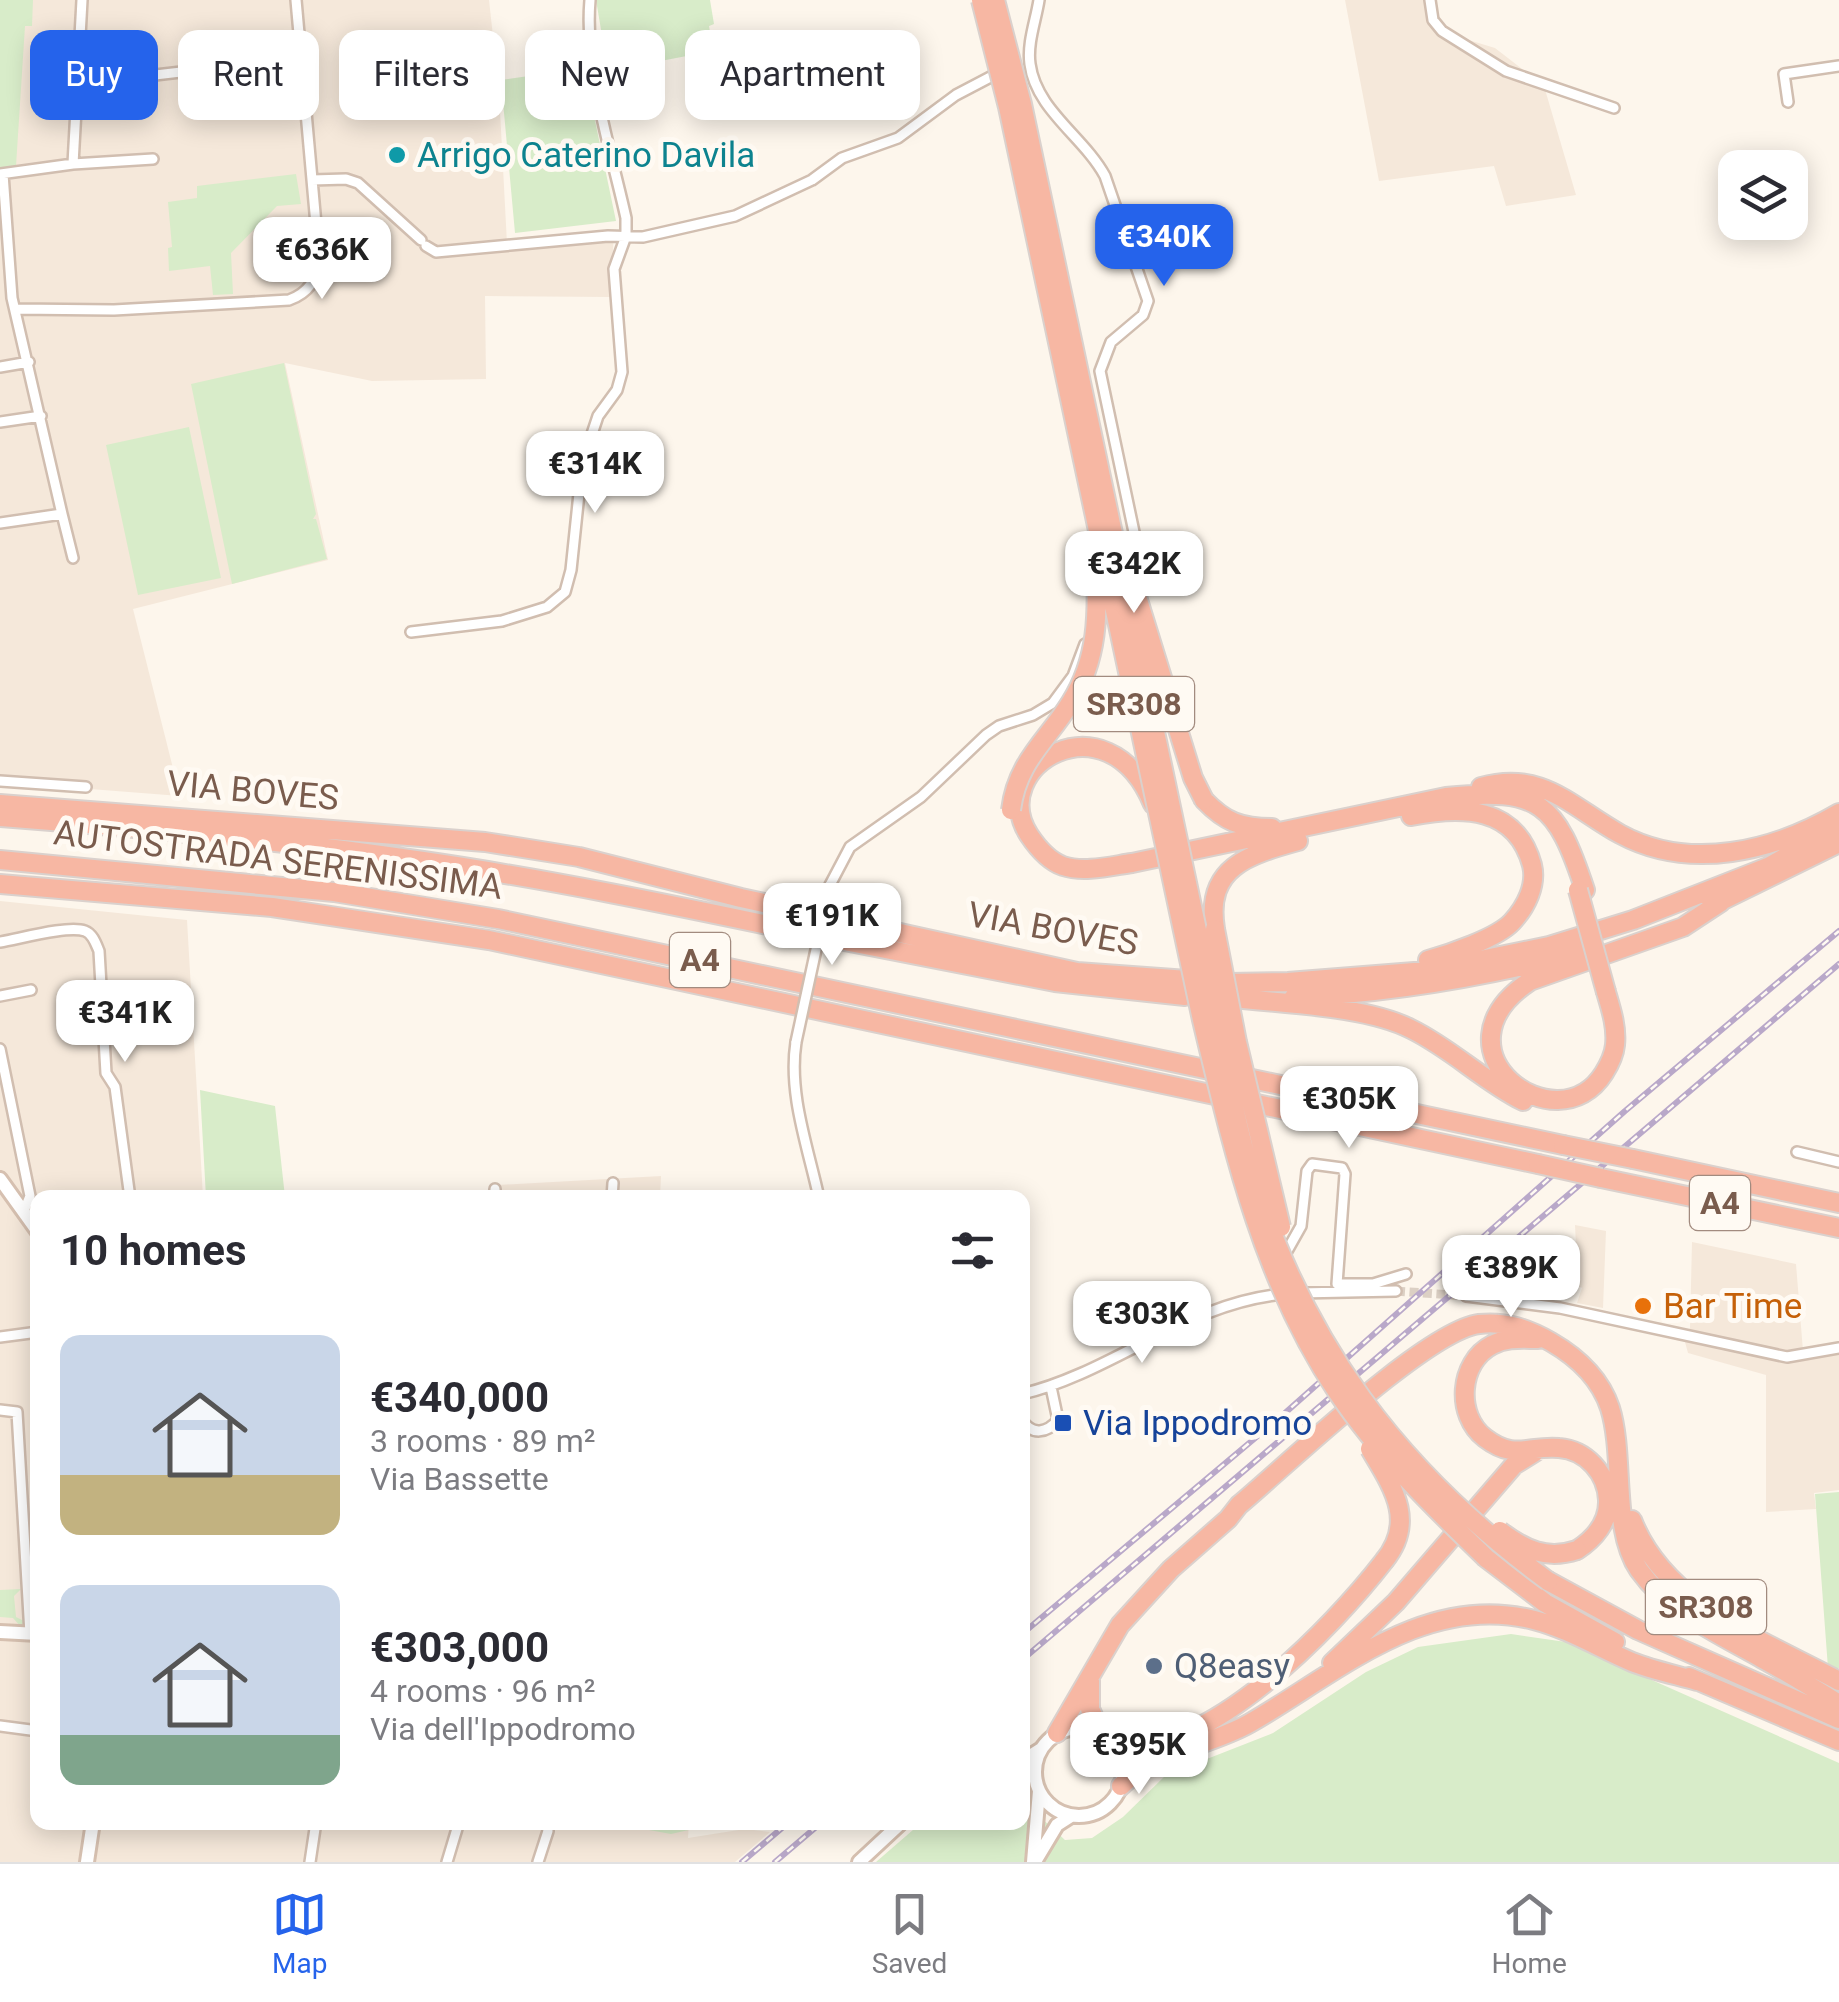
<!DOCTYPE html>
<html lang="en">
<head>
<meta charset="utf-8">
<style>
  body { margin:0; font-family:Roboto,sans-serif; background:#f7f7f7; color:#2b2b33; height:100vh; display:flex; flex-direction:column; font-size:38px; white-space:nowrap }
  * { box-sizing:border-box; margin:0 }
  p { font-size:32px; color:#7c7c81 }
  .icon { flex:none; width:55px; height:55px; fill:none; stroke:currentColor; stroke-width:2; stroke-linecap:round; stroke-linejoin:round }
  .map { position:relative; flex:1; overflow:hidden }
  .drawer { position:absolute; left:30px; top:1190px; width:1000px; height:640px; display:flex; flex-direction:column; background:#fff; border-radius:20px; box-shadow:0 5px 25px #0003 }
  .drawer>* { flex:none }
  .guide { position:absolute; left:30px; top:30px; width:1000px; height:90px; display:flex; gap:20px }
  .controls { position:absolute; left:1718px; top:150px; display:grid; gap:20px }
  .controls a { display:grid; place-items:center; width:90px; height:90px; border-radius:20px; background:#fff; box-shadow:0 5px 25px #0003; font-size:50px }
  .price { position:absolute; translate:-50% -85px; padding:0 22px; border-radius:20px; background:#fff; color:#222; font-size:32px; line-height:65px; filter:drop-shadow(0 2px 5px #0008) }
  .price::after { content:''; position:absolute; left:50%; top:60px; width:30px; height:22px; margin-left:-15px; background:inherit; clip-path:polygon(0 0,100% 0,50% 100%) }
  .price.on { background:#2563eb; color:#fff }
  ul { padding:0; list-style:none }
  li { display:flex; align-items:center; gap:30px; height:250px; padding:0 30px }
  li span { display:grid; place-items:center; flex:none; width:280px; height:200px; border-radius:20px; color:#555 }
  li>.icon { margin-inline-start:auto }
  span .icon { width:120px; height:120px; fill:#fffc; stroke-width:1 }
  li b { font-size:42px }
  h2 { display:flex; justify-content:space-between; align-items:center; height:120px; padding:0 30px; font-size:42px }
  .pill { padding:0 35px; border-radius:20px; background:#fff; box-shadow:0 5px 25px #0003; font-size:35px; line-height:90px }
  .pill.on { background:#2563eb; color:#fff }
  .menu { display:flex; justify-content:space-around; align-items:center; height:140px; border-top:2px solid #e1e1e2; background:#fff; font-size:28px; color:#7c7c81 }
  .menu a { display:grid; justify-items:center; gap:5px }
  .menu .on { color:#2563eb }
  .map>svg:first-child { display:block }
</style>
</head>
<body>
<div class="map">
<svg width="1839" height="1862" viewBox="0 0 1839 1862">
  <rect width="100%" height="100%" fill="#fdf6ec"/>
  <path fill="#f5e8da" d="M0,0H489L499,91L507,244L614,233L610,297L485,296L486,379L372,381L285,363L328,560L133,609L180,796L0,782Z
    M1345,0H1429L1442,32L1495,48L1544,86L1576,195L1506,206L1494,166L1379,181Z
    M0,901L187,920L203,1197L38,1198V1822H689L688,1838L745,1829L770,1832L735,1862H0Z
    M661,1176L660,1197H498V1185Z
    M1575,1225L1606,1231L1603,1308L1577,1303L1582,1288L1565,1280L1568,1244L1576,1245Z
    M1692,1242L1796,1264L1803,1351L1823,1348L1839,1342V1490L1814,1493L1816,1509L1766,1512V1375L1688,1353L1685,1342L1690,1328Z"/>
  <path fill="#d8ecc9" d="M0,0H33L32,26H25L16,166L0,169Z
    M596,0H710L714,24L709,26L713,51L608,71Z
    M584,68L616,221L515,233L501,80Z
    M296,174L301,204L277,206L231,253L233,294L213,295L210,266L169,271L168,248L172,247L168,202L197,198V186Z
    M284,363L316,514L313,519H316L327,559L232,584L191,384Z
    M189,427L221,578L138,595L106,445Z
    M200,1090L275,1106L285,1197H206Z
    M1839,1492V1668H1828L1815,1494Z
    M21,1589L14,1596L16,1617L24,1621L21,1627L13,1618L0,1617V1590Z
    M1511,1634L1566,1642L1839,1763V1862H876L921,1823L1022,1822L1023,1801L1065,1840L1092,1838L1123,1817L1166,1775L1273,1733L1366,1672L1418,1647Z
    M610,1823L720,1822V1823L671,1834Z"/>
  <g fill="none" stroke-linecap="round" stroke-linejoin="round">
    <path stroke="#dcd0c4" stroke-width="9" stroke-dasharray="9 4.5" stroke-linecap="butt" d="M1396,1291L1466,1296"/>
    <defs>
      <path id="street" d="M1039,0C1036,20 1027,43 1030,64C1036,110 1084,137 1105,176L1148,301L1143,315L1111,342L1100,371L1142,570L1134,590
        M1430,0L1433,20L1442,31L1506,71L1614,108
        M78,84L301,58
        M1788,102L1784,74L1839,66
        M73,164L82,0
        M0,174L73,164L153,159
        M312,180L346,179L358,183L421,240
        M426,246L436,252L608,236L643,237L735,216L812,180L842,158L898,138L956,95L998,73
        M15,309L114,310L289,300C309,293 318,278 319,258L296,0
        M0,367L29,362
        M0,422L41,416
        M62,514L73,558
        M0,523L62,514L12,298L3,174
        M411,632L502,621L547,607L565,592L571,570L580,484L588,446L598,416L617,390L622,372L614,269L626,236V218C611,150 584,69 590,0
        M0,781L86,787
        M830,885L850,847L921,797L986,735L999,726L1033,715L1053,703L1073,676L1085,644
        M0,942C19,939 68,925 85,931C93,934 96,944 99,951L106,1073L115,1087L130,1198
        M0,996L31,990
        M104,1022L156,1019
        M796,1042C788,1094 808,1147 819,1198
        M0,1049L30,1196L24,1211
        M1797,1152L1839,1162
        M495,1189V1198
        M612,1198L613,1183
        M1283,1258L1301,1226L1307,1171L1312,1164L1342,1168L1345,1174L1337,1284H1373L1406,1274
        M1299,1293L1396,1291
        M1466,1296L1560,1308L1787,1357L1839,1348
        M0,1337L38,1332
        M1022,1394C1114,1372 1188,1302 1284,1294
        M0,1410L17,1412L30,1634
        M1022,1420C1032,1436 1047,1433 1058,1420L1051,1387
        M0,1726L38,1731
        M310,1862L316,1822
        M447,1862L459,1822
        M538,1862L548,1831L546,1822"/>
      <path id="secondary" d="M0,1179L38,1232
        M0,1632L38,1634
        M1035 1772a44 44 0 1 1 88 0a44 44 0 1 1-88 0Z
        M1022,1761L1041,1749
        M1036,1860L1057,1825L1071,1816
        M87,1862L93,1822
        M859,1862L902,1822
        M1033,1862L1039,1791"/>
      <path id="highway" d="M1481,787C1542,770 1570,806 1620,834C1690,872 1774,851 1839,813
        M1204,800C1225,822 1241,828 1272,828
        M0,804L485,842L579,857L741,898L1077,972L1229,983L1288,982L1427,971L1549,946L1633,920L1768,867L1839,827
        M1153,804C1107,693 985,767 1029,835C1037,847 1049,861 1063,866C1084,873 1111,866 1132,863L1446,797C1540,788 1556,802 1585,890
        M1411,816C1462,806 1516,806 1532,865C1537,885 1526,907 1512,922C1497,938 1450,954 1428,960
        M0,817C141,828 283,840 423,861C554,880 682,907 811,934
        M0,860L334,892L498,919L1563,1145
        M0,884L272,907L489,940L1538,1164
        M1711,906L1839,843
        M1215,929C1205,867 1248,855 1298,841
        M824,937L1055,982L1185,996
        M1606,992C1611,1009 1617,1027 1615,1045C1614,1055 1609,1065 1604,1073C1557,1148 1426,1050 1530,981L1683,927L1721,902
        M1294,997C1393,993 1489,976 1584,951
        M1234,998C1285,1004 1366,1006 1411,1029C1452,1049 1483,1081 1523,1101
        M1633,1159L1839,1203
        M1601,1178L1839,1228
        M1538,1339C1522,1339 1507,1337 1492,1345C1459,1362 1455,1415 1485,1438C1515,1461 1529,1445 1559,1448C1586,1450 1607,1473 1608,1500C1609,1522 1594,1539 1577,1550
        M1632,1520C1665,1605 1763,1640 1839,1681
        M1486,1558L1545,1603L1615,1642
        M1548,1581L1638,1630L1839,1719
        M1332,1663L1396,1602L1514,1465L1535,1452
        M1689,1677L1839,1741
        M1090,1681V1709L1101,1733
        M1057,1733L1120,1625L1171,1569L1228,1519L1239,1505C1286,1466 1426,1331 1479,1324C1506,1321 1528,1329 1551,1342C1577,1357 1600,1378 1610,1408C1625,1456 1611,1529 1639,1570C1669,1612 1717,1633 1761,1658C1787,1672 1813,1688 1839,1704
        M1115,1745C1205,1761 1333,1627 1384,1561
        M1121,1786C1156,1750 1208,1747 1250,1723C1337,1673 1425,1592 1534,1620C1569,1629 1599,1648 1632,1662C1652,1670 1676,1675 1697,1681"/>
    </defs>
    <use href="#street" stroke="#d1beb0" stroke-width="14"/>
    <use href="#secondary" stroke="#d6c0b0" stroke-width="18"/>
    <use href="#highway" stroke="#dad1cd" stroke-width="22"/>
    <use href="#street" stroke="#fff" stroke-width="9"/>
    <use href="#secondary" stroke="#fff" stroke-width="12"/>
    <use href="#highway" stroke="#f7b7a3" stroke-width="18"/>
    <defs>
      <path id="rail" d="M1022,1634L1285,1413L1625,1111L1839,931
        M1022,1660L1839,964
        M742,1862L789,1822
        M775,1862L822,1822"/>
    </defs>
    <use href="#rail" stroke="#b9a8c9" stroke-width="6"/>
    <use href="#rail" stroke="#fffaf3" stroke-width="2.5" stroke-dasharray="8" stroke-linecap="butt"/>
    <defs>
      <path id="street-bridge" d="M796,1042L830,885"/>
      <path id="highway-bridge" d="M981,0L1008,107L1202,1020C1233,1150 1262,1280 1338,1393C1379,1454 1433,1507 1486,1558
        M995,0L1022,104L1215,1015C1226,1065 1234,1116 1248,1164C1303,1344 1397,1470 1548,1581
        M1134,587L1193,778L1204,800
        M1011,810C1017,761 1047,741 1071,702C1098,659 1098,614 1096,565
        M1578,890L1606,992
        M1215,929L1237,1042L1281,1227
        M1563,1145L1633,1159
        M1538,1164L1601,1178
        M1370,1449C1392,1486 1417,1521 1384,1561
        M1500,1531C1525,1550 1547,1560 1577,1550"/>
    </defs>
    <use href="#street-bridge" stroke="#d1beb0" stroke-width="14" stroke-linecap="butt"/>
    <use href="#highway-bridge" stroke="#dad1cd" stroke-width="22" stroke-linecap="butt"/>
    <use href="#street-bridge" stroke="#fff" stroke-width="9"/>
    <use href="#highway-bridge" stroke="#f7b7a3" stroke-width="18"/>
  </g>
  <circle fill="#0f9aa8" stroke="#fffaf3" stroke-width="4" cx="397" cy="155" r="10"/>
  <circle fill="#e8710a" stroke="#fffaf3" stroke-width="4" cx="1643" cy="1306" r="10"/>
  <rect fill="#1a4fb4" stroke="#fffaf3" stroke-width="4" x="1053" y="1413" width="20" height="20" rx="5"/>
  <circle fill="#5c6f8a" stroke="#fffaf3" stroke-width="4" cx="1154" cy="1666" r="10"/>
  <g text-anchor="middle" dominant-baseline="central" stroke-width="10" stroke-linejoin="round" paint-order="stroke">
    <g fill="#fffaf3" stroke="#a28b7f" stroke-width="2.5">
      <rect x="1074" y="677" width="120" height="54" rx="8"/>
      <rect x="670" y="933" width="60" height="54" rx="8"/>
      <rect x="1690" y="1176" width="60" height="54" rx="8"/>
      <rect x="1646" y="1580" width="120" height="54" rx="8"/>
    </g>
    <g font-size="32" font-weight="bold" fill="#7a5c4d">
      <text x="1134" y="704">SR308</text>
      <text x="700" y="960">A4</text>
      <text x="1720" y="1203">A4</text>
      <text x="1706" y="1607">SR308</text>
    </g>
    <g font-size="35" fill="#0d838f" stroke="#fffaf3" text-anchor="start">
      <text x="417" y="155">Arrigo Caterino Davila</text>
    </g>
    <g font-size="35" fill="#7a5c4d" stroke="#fffaf3">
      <text transform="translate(253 791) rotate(5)">VIA BOVES</text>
      <text transform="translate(278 860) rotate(7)">AUTOSTRADA SERENISSIMA</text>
      <text transform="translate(1053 929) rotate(10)">VIA BOVES</text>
    </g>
    <g font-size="35" fill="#c56008" stroke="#fffaf3" text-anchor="start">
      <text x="1663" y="1306">Bar Time</text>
    </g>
    <g font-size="35" fill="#164399" stroke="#fffaf3" text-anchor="start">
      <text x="1083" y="1423">Via Ippodromo</text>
    </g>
    <g font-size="35" fill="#4e5e75" stroke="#fffaf3" text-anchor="start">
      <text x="1174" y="1666">Q8easy</text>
    </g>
  </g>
</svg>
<div class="controls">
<a><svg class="icon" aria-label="layers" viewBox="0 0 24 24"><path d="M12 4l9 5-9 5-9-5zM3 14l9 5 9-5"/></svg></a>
</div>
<b class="price on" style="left:1164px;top:289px">€340K</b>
<b class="price" style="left:322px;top:302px">€636K</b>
<b class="price" style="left:595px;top:516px">€314K</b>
<b class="price" style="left:1134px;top:616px">€342K</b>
<b class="price" style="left:832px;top:968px">€191K</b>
<b class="price" style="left:125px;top:1065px">€341K</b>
<b class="price" style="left:1349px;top:1151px">€305K</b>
<b class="price" style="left:1511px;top:1320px">€389K</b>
<b class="price" style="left:1142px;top:1366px">€303K</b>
<b class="price" style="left:1139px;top:1797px">€395K</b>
<div class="guide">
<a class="pill on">Buy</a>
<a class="pill">Rent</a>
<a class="pill">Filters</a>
<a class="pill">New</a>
<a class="pill">Apartment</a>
</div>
<section class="drawer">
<h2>10 homes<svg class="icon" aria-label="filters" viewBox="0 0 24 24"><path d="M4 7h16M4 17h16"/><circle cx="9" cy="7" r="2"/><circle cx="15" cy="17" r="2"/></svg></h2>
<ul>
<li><span style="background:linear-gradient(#c9d6e8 70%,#c2b280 0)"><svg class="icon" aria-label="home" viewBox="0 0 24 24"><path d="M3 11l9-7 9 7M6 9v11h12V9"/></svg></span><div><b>€340,000</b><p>3 rooms · 89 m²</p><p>Via Bassette</p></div></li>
<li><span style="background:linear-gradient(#c9d6e8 75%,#7fa58c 0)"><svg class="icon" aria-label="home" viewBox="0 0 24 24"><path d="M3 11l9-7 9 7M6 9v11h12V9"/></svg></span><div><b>€303,000</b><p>4 rooms · 96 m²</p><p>Via dell'Ippodromo</p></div></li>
</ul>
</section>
</div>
<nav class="menu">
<a class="on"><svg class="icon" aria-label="map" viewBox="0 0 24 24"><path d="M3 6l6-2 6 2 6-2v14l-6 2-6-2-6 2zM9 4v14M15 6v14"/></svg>Map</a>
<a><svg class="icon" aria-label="saved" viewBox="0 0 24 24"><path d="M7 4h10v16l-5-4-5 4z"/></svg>Saved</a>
<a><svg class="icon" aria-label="home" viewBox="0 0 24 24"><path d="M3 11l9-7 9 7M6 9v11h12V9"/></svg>Home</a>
</nav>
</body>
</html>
